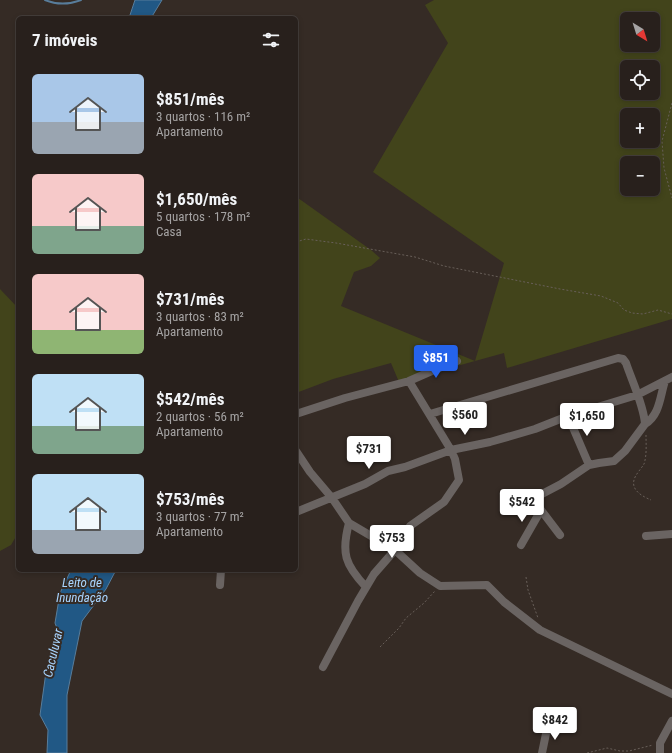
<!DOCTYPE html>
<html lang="pt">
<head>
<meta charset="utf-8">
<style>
  body { margin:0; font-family:"Roboto Condensed",sans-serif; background:#302825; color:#f1f3f6; height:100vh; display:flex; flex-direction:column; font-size:15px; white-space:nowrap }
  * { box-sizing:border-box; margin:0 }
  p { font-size:13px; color:#a5a3a3 }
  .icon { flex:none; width:22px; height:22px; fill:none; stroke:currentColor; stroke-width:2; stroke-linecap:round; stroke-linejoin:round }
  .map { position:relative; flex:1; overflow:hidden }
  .side { position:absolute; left:16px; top:16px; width:282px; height:556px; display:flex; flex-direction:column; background:#28201c; border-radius:6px; box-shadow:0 2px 6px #0003,0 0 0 1px #443e3b }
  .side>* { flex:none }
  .needle { width:26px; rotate:142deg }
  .controls { position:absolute; left:620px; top:12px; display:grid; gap:8px }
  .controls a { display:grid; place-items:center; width:40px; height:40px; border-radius:6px; background:#28201c; box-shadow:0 2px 6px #0003,0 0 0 1px #443e3b; font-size:20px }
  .price { position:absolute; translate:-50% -34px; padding:0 9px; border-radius:4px; background:#fff; color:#222; font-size:13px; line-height:26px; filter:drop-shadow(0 1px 2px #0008) }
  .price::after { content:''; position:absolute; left:50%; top:24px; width:12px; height:9px; margin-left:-6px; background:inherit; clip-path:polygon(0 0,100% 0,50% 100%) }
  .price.active { background:#2563eb; color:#fff }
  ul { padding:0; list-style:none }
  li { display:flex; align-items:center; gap:12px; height:100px; padding:0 16px }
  li span { display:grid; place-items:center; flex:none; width:112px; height:80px; border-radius:6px; color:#555 }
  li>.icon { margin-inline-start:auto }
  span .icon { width:48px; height:48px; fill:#fffc; stroke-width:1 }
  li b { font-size:17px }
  h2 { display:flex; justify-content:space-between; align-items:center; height:48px; padding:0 16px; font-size:17px }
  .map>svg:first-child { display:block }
</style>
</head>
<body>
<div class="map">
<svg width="672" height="753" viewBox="0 0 672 753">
  <rect width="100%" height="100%" fill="#352b25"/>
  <path fill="#42441b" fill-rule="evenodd" d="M434,0H672V319L507,368L504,353L399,382L391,363L333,379L296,393V209L298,198L371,250L380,258L371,266L354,272L341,306L475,361L504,263L373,172L448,43L425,5ZM627,19H653V45H627ZM627,67H653V93H627ZM627,115H653V141H627ZM627,163H653V189H627Z
    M0,289L18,308V533L11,545L0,551Z"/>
  <path fill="#215885" stroke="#587d9b" d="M135,0H162L151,18H129Z
    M71,570H116L106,589L82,621L67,695V753H47L48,730L40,715L46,672L61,639L55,623L60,593Z"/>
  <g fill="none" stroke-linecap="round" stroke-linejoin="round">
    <path stroke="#587d9b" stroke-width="2" d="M45,0C57,5 68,5 81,0"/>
    <path stroke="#685f59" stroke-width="1" stroke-dasharray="2 2" stroke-linecap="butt" d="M672,103L662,141L664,168L672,198
      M296,242L306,239L336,243L415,257L444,266L560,289L601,296L618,303L624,310L632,313L643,314L658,310L672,314
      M296,348C301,353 298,357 296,362
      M646,435C646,444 647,455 644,464C641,469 635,475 634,480C631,491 644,497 651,500
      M526,577L528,590L538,618
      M380,647L399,628L406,618L424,603L435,591
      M587,753L607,748L620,751H629L653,745"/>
    <path stroke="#6a6462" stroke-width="8" d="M409,381L434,370L457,361
      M296,414L345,398L409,381L451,450L490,442L535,429L568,416L637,395L672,377
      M430,414L618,358L623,359L626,363C632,381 644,406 645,424L625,451L614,461L599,463L589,465L561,484L542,494L536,500L541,510L560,535
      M568,416L589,465
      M645,424C660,415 660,396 665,381
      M296,451L310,472L332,498L349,523L395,550L410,526L444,502L459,480L455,459L451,450L405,467L388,471L365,484L296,512
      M349,523C341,553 345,565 366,587
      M646,536L672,534
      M521,545L541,510
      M220,585L221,570
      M323,667L358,601L374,574L395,550L420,573L440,586L487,585L504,602L540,630L672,694
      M542,753L548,724
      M660,753V743L672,721"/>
  </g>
  <g text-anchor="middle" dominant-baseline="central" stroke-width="4" stroke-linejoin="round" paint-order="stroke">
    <g font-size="13" font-style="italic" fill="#a9d5ff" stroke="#352b25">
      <text x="82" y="582">Leito de<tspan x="82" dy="15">Inundação</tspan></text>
      <text transform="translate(53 653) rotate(-77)">Caculuvar</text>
    </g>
  </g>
</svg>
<div class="controls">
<a><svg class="needle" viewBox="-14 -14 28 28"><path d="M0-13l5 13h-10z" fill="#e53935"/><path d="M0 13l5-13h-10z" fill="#a5a3a3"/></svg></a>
<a><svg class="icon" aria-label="locate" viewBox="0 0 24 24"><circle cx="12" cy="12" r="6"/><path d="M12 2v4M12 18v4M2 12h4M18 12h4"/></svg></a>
<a>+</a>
<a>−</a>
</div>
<b class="price active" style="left:436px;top:379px">$851</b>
<b class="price" style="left:465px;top:436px">$560</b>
<b class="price" style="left:587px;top:437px">$1,650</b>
<b class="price" style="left:369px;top:470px">$731</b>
<b class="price" style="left:522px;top:523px">$542</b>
<b class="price" style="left:392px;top:559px">$753</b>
<b class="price" style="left:555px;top:741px">$842</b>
<section class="side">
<h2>7 imóveis<svg class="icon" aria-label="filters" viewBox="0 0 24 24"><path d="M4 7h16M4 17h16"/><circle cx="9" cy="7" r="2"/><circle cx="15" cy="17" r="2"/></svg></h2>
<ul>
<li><span style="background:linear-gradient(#a9c7e8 60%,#9aa5b1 0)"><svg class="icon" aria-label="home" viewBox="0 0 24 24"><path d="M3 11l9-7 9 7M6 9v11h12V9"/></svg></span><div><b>$851/mês</b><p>3 quartos · 116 m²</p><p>Apartamento</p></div></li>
<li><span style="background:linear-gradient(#f6c9c9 65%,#7fa58c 0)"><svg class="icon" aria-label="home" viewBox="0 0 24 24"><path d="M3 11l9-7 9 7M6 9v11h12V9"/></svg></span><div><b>$1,650/mês</b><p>5 quartos · 178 m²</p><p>Casa</p></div></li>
<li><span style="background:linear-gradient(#f6c9c9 70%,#8fb573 0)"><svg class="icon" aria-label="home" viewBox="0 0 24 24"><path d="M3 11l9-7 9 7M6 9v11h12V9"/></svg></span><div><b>$731/mês</b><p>3 quartos · 83 m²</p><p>Apartamento</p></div></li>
<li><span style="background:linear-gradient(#bfe0f5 65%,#7fa58c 0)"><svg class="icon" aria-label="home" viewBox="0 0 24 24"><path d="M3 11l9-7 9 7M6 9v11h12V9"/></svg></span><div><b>$542/mês</b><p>2 quartos · 56 m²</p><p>Apartamento</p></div></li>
<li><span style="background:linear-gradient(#bfe0f5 70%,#9aa5b1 0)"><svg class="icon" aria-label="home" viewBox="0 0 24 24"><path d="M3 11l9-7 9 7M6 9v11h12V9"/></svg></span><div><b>$753/mês</b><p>3 quartos · 77 m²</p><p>Apartamento</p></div></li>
</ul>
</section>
</div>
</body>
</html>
